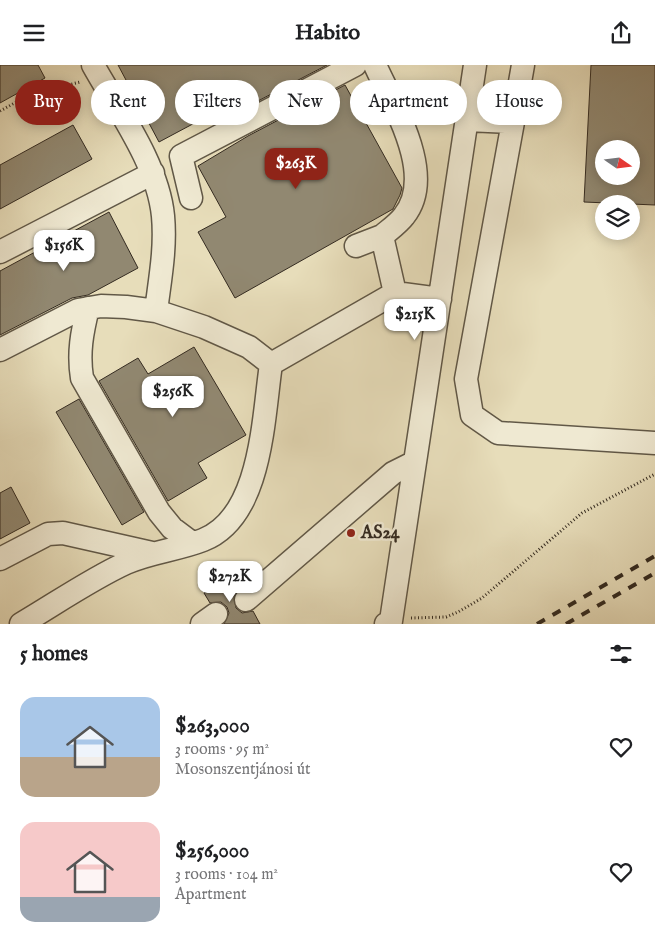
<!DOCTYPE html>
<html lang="en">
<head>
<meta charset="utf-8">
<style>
  body { margin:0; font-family:"IM FELL English",serif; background:#f6f6f6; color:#202124; height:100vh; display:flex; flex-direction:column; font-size:19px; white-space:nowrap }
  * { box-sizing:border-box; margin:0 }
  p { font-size:16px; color:#757577 }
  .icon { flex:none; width:28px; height:28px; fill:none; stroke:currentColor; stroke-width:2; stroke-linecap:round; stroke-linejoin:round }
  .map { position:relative; height:559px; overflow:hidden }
  .side { display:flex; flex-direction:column; background:#fff; flex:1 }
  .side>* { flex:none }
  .hud { position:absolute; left:15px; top:15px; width:625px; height:45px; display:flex; gap:10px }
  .needle { width:32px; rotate:104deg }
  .fabs { position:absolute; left:595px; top:75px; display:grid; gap:10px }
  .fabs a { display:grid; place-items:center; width:45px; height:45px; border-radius:50%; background:#fff; box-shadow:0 2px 12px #0003; font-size:25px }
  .price { position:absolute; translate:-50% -42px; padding:0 11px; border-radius:10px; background:#fff; color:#222; font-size:16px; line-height:32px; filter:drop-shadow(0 1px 2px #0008) }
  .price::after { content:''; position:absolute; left:50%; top:30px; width:15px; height:11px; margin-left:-8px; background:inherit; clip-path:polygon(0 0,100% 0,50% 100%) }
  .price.active { background:#8f2418; color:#fff }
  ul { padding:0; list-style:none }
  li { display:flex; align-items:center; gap:15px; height:125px; padding:0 20px }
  li span { display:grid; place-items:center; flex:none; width:140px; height:100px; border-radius:15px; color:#555 }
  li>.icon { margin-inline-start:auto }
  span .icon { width:60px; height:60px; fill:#fffc; stroke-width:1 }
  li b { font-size:21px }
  h2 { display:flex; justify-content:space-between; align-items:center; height:60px; padding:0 20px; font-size:21px }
  .chip { padding:0 18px; border-radius:22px; background:#fff; box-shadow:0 2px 12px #0003; font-size:18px; line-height:45px }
  .chip.active { background:#8f2418; color:#fff }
  header { display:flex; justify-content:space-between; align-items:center; height:65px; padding:0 20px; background:#fff; font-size:22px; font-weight:700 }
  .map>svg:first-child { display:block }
</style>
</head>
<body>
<header><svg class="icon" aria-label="menu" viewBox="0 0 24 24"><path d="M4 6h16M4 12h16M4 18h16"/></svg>Habito<svg class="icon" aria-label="share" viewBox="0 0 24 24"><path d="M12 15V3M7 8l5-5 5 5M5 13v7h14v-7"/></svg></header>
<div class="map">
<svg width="655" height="559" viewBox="0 0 655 559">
  <rect width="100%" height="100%" fill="#e7ddba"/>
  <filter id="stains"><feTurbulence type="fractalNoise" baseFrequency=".004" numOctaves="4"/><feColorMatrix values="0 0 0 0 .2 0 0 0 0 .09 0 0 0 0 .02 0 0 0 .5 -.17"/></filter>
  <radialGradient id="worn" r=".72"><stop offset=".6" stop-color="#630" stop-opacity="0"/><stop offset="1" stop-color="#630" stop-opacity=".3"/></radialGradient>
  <path fill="#918871" stroke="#342b21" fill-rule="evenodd" d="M0,0H38L45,13L0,38Z
    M118,0H327L235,48L234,44L207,59L204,53L159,77Z
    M591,0H655V140L584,137ZM604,84H631V111H604Z
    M345,20L402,123L400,130L393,144L235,233L198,167L226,152L198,101L248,71Z
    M73,60L92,94L0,144V100Z
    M109,147L138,203L88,230L72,233L0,270V206Z
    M194,282L246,370L198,398L207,413L168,436L99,316L138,293L148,309Z
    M79,334L144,447L122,460L56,347Z
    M11,422L30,458L0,474V428Z
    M232,511L239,523L234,531L236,543L242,548L253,546L260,559H224L229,548L227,542L221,537L210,538L204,528Z"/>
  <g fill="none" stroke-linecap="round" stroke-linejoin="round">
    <defs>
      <path id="minor" d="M93,0C118,45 158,99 163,151C166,183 160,214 156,246
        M375,0C393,40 437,110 404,151C398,159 389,165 382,171L395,228
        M467,55L513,57L466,314L472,350L498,368L655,378
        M513,57L523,0
        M191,133L181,91L355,0
        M356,181L382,171
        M0,187L153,108
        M88,243C82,267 78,288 82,313L159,447L172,463L192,478
        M0,285L78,245L101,241L126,242L156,246L204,262L249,282L271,299
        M0,494L48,469L63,468L152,488
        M246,535L393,408L415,397
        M21,559C55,539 91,514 126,498C150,487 178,485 203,475C262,452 263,353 271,299L395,228L440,234
        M202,559L216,549
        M386,559L391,556L475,0"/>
    </defs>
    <use href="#minor" stroke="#615847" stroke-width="25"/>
    <path stroke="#342b21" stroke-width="3" stroke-dasharray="1 2.5" stroke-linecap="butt" d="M0,46L31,29L80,17
      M411,553L446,552L458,547L482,533L582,448L655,409"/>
    <use href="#minor" stroke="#efe9d2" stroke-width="22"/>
    <path stroke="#342b21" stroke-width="4" stroke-dasharray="9 9" stroke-linecap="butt" d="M537,559L655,491
      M566,559L655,508"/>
  </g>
  <circle fill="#8f2418" stroke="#efe9d2" stroke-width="2" cx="351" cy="468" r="5"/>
  <g text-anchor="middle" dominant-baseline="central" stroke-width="5" stroke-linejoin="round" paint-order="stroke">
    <g font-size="18" font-weight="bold" fill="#342b21" stroke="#efe9d2" text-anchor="start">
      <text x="361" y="468">AS24</text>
    </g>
  </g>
  <rect width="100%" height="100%" filter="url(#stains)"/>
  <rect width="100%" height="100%" fill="url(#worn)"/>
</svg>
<div class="fabs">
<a><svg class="needle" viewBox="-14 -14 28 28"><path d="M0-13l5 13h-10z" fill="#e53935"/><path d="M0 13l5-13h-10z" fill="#757577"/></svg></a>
<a><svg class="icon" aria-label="layers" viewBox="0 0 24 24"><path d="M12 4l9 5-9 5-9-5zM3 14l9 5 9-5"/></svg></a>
</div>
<b class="price active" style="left:296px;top:125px">$263K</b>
<b class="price" style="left:64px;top:207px">$156K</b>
<b class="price" style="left:415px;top:276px">$215K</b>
<b class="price" style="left:173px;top:353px">$256K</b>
<b class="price" style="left:230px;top:538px">$272K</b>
<div class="hud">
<a class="chip active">Buy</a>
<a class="chip">Rent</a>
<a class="chip">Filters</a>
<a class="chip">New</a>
<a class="chip">Apartment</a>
<a class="chip">House</a>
</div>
</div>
<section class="side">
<h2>5 homes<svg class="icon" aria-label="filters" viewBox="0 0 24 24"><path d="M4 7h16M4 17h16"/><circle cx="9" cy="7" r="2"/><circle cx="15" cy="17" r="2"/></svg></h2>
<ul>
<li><span style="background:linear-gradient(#a9c7e8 60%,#b9a48a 0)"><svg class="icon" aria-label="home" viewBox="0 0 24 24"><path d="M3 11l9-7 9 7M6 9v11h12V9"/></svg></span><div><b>$263,000</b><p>3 rooms · 95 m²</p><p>Mosonszentjánosi út</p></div><svg class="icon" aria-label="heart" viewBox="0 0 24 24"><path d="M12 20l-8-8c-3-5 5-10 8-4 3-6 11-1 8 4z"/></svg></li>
<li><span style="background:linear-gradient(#f6c9c9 75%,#9aa5b1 0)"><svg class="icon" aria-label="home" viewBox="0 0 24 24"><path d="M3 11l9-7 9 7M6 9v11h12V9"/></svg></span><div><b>$256,000</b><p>3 rooms · 104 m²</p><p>Apartment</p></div><svg class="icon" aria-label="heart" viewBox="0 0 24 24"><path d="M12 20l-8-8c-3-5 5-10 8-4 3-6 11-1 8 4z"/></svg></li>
</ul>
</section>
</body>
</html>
